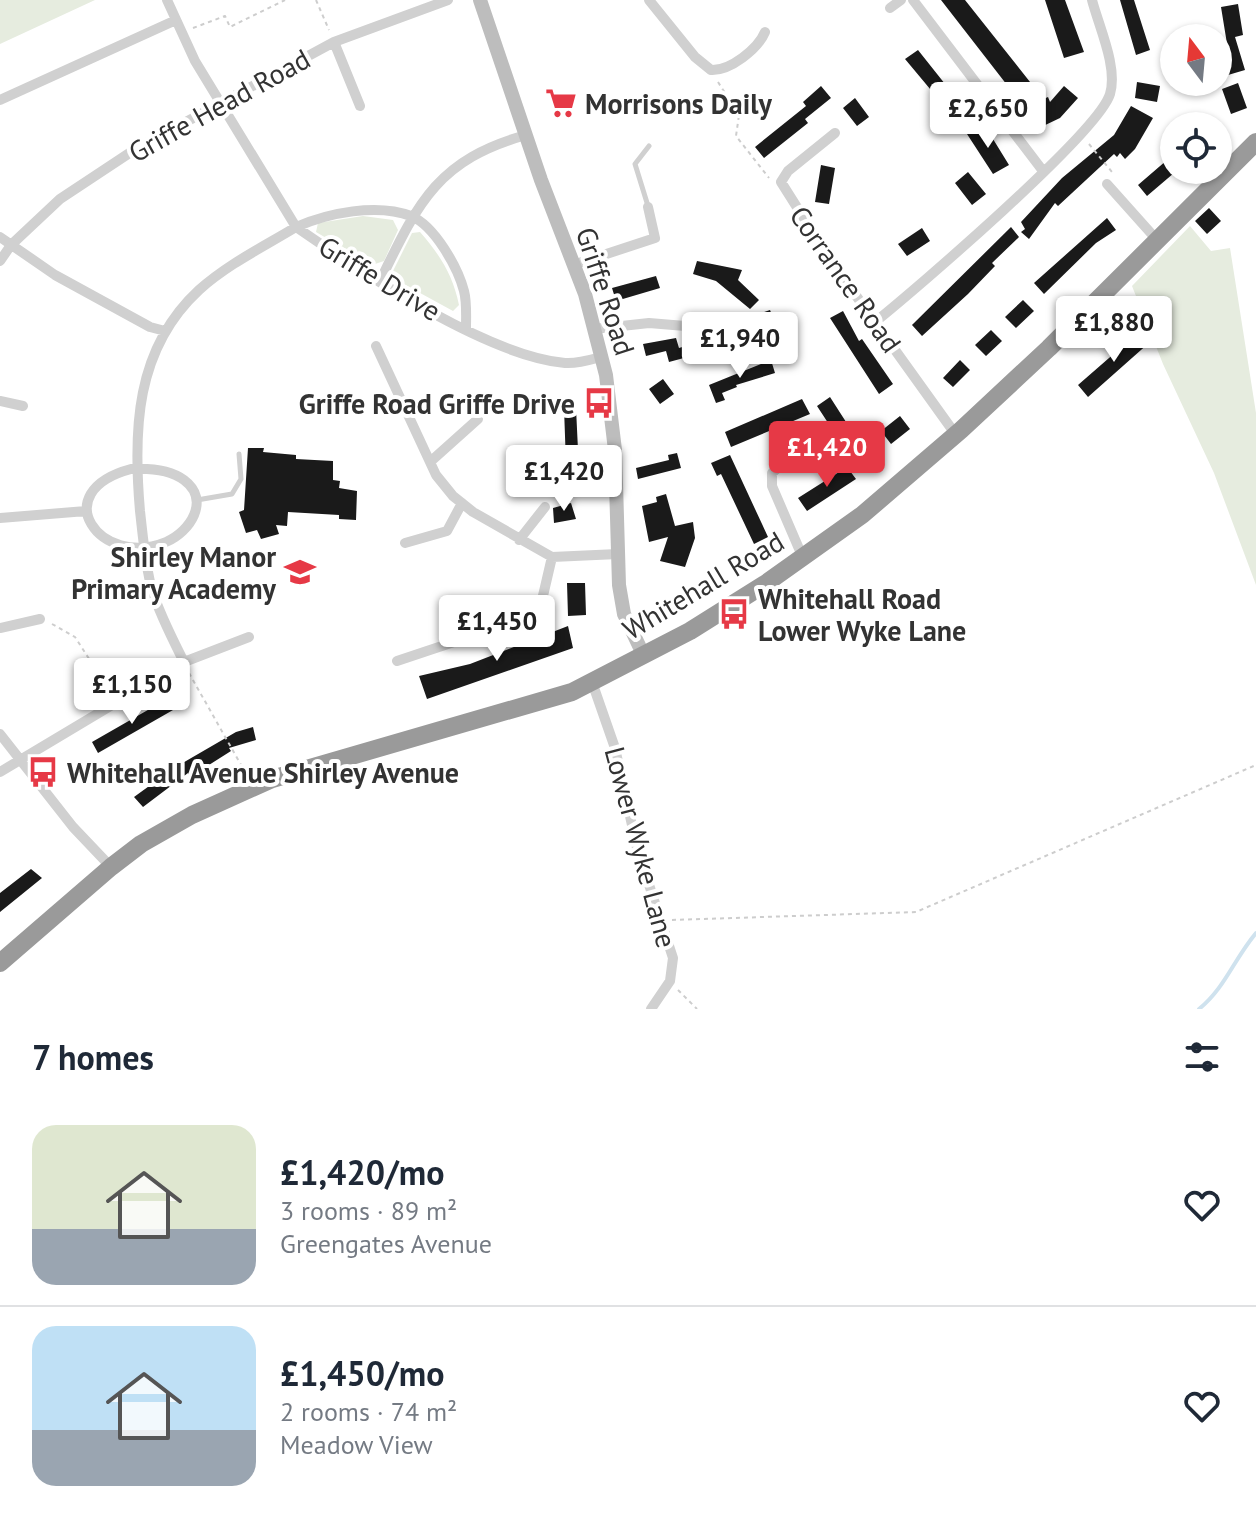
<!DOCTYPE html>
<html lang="en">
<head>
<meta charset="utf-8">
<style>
  body { margin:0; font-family:"PT Sans",sans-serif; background:#f2f2f3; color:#1f2937; height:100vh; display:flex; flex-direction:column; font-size:30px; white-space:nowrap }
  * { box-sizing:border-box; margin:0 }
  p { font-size:26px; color:#747a83 }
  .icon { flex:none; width:44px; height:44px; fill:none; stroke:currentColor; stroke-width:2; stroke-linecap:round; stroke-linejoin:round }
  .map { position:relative; height:1009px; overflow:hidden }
  .drawer { display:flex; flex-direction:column; background:#fff; flex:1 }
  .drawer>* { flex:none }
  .needle { width:52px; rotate:344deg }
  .tools { position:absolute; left:1160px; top:24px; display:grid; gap:16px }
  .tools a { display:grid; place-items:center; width:72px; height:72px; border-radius:50%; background:#fff; box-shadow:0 2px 6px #0004; font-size:40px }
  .price { position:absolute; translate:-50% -68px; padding:0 18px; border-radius:8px; background:#fff; color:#222; font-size:26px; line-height:52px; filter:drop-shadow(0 2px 4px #0008) }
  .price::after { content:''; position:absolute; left:50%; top:48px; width:24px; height:18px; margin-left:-12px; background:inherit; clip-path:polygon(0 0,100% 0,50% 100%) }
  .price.current { background:#e63946; color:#fff }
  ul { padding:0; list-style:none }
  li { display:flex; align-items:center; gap:24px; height:200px; padding:0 32px }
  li+li { border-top:2px solid #e0e1e3 }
  li span { display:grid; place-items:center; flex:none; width:224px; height:160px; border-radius:24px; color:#555 }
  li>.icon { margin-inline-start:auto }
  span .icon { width:96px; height:96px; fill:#fffc; stroke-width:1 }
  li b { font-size:34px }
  h2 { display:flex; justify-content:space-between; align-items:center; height:96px; padding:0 32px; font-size:34px }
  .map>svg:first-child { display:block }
</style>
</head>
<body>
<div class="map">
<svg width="1256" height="1009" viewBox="0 0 1256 1009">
  <rect width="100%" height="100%" fill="#fff"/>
  <path fill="#e6ecdf" d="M0,0H95L0,44Z
    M363,216L393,220L398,230L384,261L372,265L316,232L318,223Z
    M1190,226L1211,251L1230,248L1256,413V585L1214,473L1163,364L1132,286Z
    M420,232C440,255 453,275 459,305L453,311L400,282L392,273L412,233Z"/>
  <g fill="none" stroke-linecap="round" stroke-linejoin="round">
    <path stroke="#cfe2ee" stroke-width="4" d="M1199,1009C1225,988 1234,959 1256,933"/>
  </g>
  <path fill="#1a1a1a" d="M941,0H965L1030,82L1014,94Z
    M1045,0H1065L1084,52L1064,58Z
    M1120,0H1134L1150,50L1136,55Z
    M1238,4L1243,35L1235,37L1245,70L1228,75L1221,52L1228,50L1221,7Z
    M918,50L976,123L966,132L905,59Z
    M1137,82L1160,86L1157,102L1135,98Z
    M1238,83L1247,108L1231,114L1222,89Z
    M821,86L831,98L805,119L808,123L764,158L755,147L806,106L803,102Z
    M1064,86L1078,98L1060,118L1039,128L1028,106L1048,97L1050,102Z
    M855,98L869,117L857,126L843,108Z
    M1131,106L1153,118L1135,149L1125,159L1120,153L1117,157L1114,154L1058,206L1055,203L1029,239L1021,232L1025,229L1021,222L1062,178L1114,135Z
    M985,126L1009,165L993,174L967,134Z
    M1174,154V173L1147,196L1138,185Z
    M821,165L835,168L829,204L815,202Z
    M968,172L986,194L972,205L955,183Z
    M1209,208L1221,221L1207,234L1195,221Z
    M1107,218L1116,230L1096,243L1044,294L1034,283Z
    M1011,227L1019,237L992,263L995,266L968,294L922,336L912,325Z
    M922,228L930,241L907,256L898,244Z
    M697,261L742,270L738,280L759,300L750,309L716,281L693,274Z
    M656,276L660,288L616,301L612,288Z
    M1023,300L1034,311L1016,328L1005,317Z
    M770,310L782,339L768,345L755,315Z
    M843,311L859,341L862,339L893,384L879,394L830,318Z
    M991,330L1002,341L986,356L975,345Z
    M1140,331L1150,342L1088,397L1078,385Z
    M676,338L679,348L692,344L695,355L669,362L666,351L646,356L643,344Z
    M771,360L775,373L736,385L737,387L722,393L725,400L716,403L709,385Z
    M960,360L970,370L953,387L943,378Z
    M663,379L674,394L660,404L649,389Z
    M830,397L864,450L851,458L817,406Z
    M802,399L810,414L731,447L725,432Z
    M564,408H576L580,492H567Z
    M900,416L910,429L891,444L881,431Z
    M248,448H264L263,452L296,455V459L333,461V480L340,481L339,488L357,491L356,520L339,519V515L288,512L287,526L276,525L279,534L261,539L257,530L246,533L239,512L244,510Z
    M677,453L681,468L638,479L636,468L669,460L668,455Z
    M730,455L768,537L754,544L721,474L717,476L711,463Z
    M847,467L856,479L807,511L798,498Z
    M666,494L675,526L693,522L695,538L685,567L660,561L668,537L649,542L642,506L657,502L656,497Z
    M571,503L576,519L554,523L553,508Z
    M567,583H585L586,615L568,616Z
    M568,626L573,648L427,699L419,676L470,664Z
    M167,699L173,710L98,753L92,742Z
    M253,727L256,740L229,748L231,751L190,777L188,773L143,807L134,797L174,768L236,732Z
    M31,869L42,878L0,912V893Z"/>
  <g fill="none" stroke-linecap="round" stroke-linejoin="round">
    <path stroke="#cdcdcd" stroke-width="2" stroke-dasharray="4 4" stroke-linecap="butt" d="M316,0L329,30
      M193,28L225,16L230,27L285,0
      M718,82L739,115L736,136L769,178
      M1089,144L1112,172
      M52,624L75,637L111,693
      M189,673L245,772
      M672,920L916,912L1256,765
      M678,990L697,1009"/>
    <path stroke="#d0d0d0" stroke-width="5" d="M648,206L635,164L649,146
      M197,500L232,494L241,479L239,454"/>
    <path stroke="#d0d0d0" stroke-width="10" d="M167,0L195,61L296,227C328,213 377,203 411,216C435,226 458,268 464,291C467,302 466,316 466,328
      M649,0L695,57L711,70C730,71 758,49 765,32
      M913,0L1043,171
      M890,8L901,0
      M334,42L360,106
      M0,100L176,20
      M835,133L788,171L781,182L829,258L956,435
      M1107,184L1157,240
      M0,237L55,275L150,327L165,331
      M0,261L11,245L60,199L134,150L334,42L448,0
      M573,265L655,238L648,207
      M380,281C418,203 437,160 526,135
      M875,322C916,289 1098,133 1110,94C1118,67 1099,27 1092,0
      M594,329L649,323L697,327L718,352L744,341
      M376,346L436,475L453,496L473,512L552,557L618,554
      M0,401L23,406
      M430,462L478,419
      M131,469C149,468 169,469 184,480C211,500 190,532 166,542C100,569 45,492 131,469Z
      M0,518L86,511
      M519,540L545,507
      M405,543L447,531L462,503
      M803,558L772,486V473L781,465L817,451
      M0,628L40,619
      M397,661L526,618L542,600L552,557
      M184,662C172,638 160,615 152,590C145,564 143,537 140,511C133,431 135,349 199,290C228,264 263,247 296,227C361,272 487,356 565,363C577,364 590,360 601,357
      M592,682L615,748L637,848L673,958L670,981L651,1009
      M0,734L73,827L111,867
      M0,772L184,662L249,637"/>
    <path stroke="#bdbdbd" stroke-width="14" d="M480,0L541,180L585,294L606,375L615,450L619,585L624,614L643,654"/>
    <path stroke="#9a9a9a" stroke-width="18" d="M0,963L111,867L141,844L192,815L272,779L572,692L690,631L765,584L862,515L961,430L1049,348L1256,142"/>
  </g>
  <defs>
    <symbol id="supermarket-bare" viewBox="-9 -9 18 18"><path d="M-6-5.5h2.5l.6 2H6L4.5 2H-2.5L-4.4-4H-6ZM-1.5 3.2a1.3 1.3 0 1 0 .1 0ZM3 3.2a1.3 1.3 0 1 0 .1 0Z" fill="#e63946" stroke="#fff" stroke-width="2.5" paint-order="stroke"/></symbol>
    <symbol id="bus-bare" viewBox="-9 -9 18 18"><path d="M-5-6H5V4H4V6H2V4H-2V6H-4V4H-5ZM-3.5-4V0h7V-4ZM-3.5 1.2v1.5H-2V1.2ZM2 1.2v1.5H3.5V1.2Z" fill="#e63946" stroke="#fff" stroke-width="2.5" paint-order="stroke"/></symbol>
    <symbol id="school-bare" viewBox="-9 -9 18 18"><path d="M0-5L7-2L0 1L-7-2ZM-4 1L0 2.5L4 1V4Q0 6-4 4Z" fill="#e63946" stroke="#fff" stroke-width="2.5" paint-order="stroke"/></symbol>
  </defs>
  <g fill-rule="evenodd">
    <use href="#supermarket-bare" x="539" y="81" width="44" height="44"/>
    <use href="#bus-bare" x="577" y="381" width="44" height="44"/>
    <use href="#school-bare" x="278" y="550" width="44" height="44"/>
    <use href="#bus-bare" x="712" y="592" width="44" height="44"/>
    <use href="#bus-bare" x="21" y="750" width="44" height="44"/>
  </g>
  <g text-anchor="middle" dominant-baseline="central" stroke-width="8" stroke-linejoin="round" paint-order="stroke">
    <g font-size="28" font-weight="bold" fill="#333" stroke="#fff" text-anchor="start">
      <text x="585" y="103">Morrisons Daily</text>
      <text x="575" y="403" text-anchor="end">Griffe Road Griffe Drive</text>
      <text x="276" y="556" text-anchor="end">Shirley Manor<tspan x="276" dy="32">Primary Academy</tspan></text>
      <text x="758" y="598">Whitehall Road<tspan x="758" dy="32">Lower Wyke Lane</tspan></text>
      <text x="67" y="772">Whitehall Avenue Shirley Avenue</text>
    </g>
    <g font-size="28" fill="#333" stroke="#fff">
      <text transform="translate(219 105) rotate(-29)">Griffe Head Road</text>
      <text transform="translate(380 278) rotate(31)">Griffe Drive</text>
      <text transform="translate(846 279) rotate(55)">Corrance Road</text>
      <text transform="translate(606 291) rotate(72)">Griffe Road</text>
      <text transform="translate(703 585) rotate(-31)">Whitehall Road</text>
      <text transform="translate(641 847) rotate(75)">Lower Wyke Lane</text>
    </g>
  </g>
</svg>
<div class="tools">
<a><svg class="needle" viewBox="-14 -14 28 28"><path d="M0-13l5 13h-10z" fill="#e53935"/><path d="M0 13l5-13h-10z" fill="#747a83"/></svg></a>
<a><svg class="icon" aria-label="locate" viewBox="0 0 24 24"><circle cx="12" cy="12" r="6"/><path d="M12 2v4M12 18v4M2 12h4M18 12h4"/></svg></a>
</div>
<b class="price" style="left:988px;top:150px">£2,650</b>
<b class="price" style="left:1114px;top:364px">£1,880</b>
<b class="price" style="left:740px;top:380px">£1,940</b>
<b class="price current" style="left:827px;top:489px">£1,420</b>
<b class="price" style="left:564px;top:513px">£1,420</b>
<b class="price" style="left:497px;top:663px">£1,450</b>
<b class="price" style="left:132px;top:726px">£1,150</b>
</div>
<section class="drawer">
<h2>7 homes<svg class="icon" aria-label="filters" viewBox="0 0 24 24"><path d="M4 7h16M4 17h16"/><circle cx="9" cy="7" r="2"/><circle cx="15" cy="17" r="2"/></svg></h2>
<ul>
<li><span style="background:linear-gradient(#dfe7d0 65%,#9aa5b1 0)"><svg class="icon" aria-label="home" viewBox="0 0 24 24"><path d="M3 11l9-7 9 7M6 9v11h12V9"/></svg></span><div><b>£1,420/mo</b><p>3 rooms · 89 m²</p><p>Greengates Avenue</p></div><svg class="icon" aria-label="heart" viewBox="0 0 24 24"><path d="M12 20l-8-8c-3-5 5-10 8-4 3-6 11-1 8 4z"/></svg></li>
<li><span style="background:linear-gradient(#bfe0f5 65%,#9aa5b1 0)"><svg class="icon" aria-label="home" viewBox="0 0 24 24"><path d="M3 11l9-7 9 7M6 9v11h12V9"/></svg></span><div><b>£1,450/mo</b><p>2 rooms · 74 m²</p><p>Meadow View</p></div><svg class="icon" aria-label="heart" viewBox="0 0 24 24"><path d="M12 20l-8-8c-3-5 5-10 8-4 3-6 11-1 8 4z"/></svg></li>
</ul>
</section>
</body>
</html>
